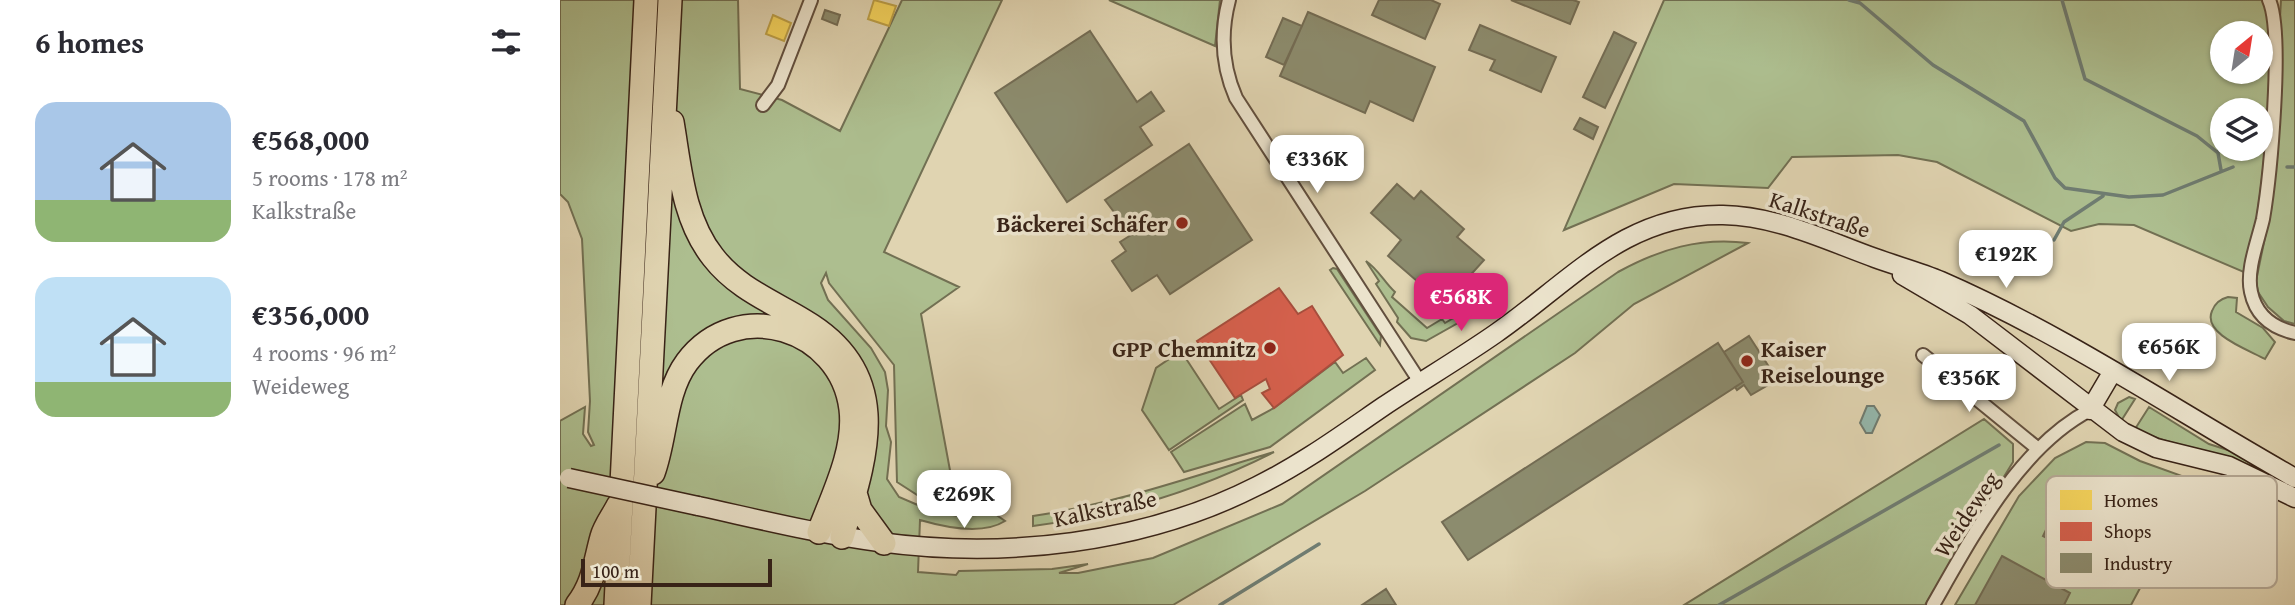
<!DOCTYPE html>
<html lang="en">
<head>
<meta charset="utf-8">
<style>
  body { margin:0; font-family:"Gentium Book Plus",serif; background:#f7f7f7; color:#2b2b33; height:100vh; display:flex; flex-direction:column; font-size:26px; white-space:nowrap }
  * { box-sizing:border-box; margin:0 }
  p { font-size:23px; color:#7c7c81 }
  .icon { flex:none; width:38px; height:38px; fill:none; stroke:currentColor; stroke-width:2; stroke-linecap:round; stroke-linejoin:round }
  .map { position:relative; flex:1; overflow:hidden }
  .drawer { display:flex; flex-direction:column; background:#fff; width:560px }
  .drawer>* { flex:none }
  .needle { width:46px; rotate:30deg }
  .controls { position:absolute; left:1650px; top:21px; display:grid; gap:14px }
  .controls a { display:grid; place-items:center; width:63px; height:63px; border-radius:50%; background:#fff; box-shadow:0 2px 5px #0004; font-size:35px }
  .scale { position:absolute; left:21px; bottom:18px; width:191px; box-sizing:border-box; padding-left:7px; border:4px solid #382317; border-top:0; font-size:19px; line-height:24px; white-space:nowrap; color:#382317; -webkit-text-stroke:5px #ebe3cc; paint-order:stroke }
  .price { position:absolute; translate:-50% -60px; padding:0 16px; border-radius:14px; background:#fff; color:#222; font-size:23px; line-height:46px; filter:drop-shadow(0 2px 4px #0008) }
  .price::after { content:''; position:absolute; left:50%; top:42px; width:21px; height:16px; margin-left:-10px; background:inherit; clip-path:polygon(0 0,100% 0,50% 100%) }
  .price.selected { background:#db2777; color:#fff }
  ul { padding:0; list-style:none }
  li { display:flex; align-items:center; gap:21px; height:175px; padding:0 35px }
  li span { display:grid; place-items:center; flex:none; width:196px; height:140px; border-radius:21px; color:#555 }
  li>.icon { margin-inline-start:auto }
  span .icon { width:84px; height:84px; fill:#fffc; stroke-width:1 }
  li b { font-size:30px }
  h2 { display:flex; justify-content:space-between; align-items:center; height:84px; padding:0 35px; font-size:30px }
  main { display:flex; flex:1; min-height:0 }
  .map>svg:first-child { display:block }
</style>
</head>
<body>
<main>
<section class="drawer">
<h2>6 homes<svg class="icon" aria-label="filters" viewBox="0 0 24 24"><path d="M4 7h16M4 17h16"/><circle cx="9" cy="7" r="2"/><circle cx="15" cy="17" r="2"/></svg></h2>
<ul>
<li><span style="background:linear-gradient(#a9c7e8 70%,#8fb573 0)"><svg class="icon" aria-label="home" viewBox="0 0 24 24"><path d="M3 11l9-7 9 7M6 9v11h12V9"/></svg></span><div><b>€568,000</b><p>5 rooms · 178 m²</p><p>Kalkstraße</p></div></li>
<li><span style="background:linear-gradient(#bfe0f5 75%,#8fb573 0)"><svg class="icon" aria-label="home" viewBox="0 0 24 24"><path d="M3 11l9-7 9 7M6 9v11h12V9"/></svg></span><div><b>€356,000</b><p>4 rooms · 96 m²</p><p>Weideweg</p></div></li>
</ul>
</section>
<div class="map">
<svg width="1735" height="605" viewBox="0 0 1735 605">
  <rect width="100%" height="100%" fill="#e0d4b1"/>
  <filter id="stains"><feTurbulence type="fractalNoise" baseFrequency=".00286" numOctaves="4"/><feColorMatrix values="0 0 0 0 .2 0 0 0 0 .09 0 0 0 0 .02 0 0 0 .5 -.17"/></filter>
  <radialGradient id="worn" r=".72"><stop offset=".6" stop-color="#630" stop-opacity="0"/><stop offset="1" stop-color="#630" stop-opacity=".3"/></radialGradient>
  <path fill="#adbe8f" stroke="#727053" stroke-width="2" fill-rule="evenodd" d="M0,0H178L180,89L222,100L280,131L342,0H442L324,252L399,287L361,314L392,481L365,500L337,482L334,365L269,283L266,273L261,283L268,300L311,348L325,372L328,390L326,426L331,442L327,479L339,497L360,506V510L399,516L435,514L445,521C423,535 384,527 360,520L358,572L396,575L399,571L492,569L528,564L499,573H518L593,558L722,504L1058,272C1100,249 1140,237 1188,243L1074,304L1015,353L805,491L613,605H0V421L25,407L23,434L31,446L34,445L28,432L30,401L22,239L8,202L0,194Z
    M549,0H660L655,46Z
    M1104,0H1703C1722,36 1699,230 1686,273L1574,225L1539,224L1511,231L1377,162L1338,155L1232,157L1208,188L1114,184L1004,230ZM1662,33H1701V72H1662ZM1662,110H1701V149H1662Z
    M1721,0H1735V324L1724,321L1708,307L1698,292L1696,281L1709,218Z
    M806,261C819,270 824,282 835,292L832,297L867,328L882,319L885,323L900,314L898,309L901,307L905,319L866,341L851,338L837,322L838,318L816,284L819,281Z
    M773,268L777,269L821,336L820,345L770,270Z
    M1668,297L1677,298L1676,312L1703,328L1715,342L1705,359C1689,350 1642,334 1652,311C1655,303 1660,299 1668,297Z
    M621,351L659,409L681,395L683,400L609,450L582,410L596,368Z
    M806,358L815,370L710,447L624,472L611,452L685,404L692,420L714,408L775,362L783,373Z
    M1569,397L1575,399L1561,421L1555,410L1558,403Z
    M1589,407L1649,444L1674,452L1700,466L1699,469C1659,451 1615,448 1575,429Z
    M1424,419L1453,444V462L1365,605H1124Z
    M1526,442L1545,443L1580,461L1622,476L1633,489L1571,605H1395L1459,496L1495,458Z
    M714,452C637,491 558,515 473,526V516C555,504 634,476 714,452Z"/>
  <path fill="#94b8ad" stroke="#6f7c71" stroke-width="2" d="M1307,406H1314L1320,415L1312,433H1306L1300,423Z"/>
  <path fill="#f6d55c" stroke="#bda047" stroke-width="2" d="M314,0L336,6L329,26L308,19Z
    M213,15L231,23L224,41L206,34Z"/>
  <path fill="#d6604d" stroke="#a74e3d" stroke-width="2" d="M719,288L738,314L752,306L783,355L714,408L702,393L710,389L706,379L675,398L637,341Z"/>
  <path fill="#8c8c6e" stroke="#736c54" stroke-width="2" d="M819,0H871L880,4L865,39L812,15Z
    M951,0H1013L1019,2L1010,24Z
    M265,10L280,15L277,25L262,19Z
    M748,12L875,67L853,121L810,101L805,113L720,76Z
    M723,18L742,26L724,65L706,57Z
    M920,25L996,57L981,92L930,70L935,60L909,50Z
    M530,31L577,102L591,92L604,111L580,127L592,145L507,202L435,93Z
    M1054,32L1076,43L1045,108L1023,97Z
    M1020,118L1038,127L1033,139L1014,129Z
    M629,144L692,240L610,294L597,275L572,291L552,261L566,251L560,242L571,235L545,200Z
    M837,184L854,199L861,191L904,229L897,237L924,260L897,290L892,286L879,300L828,256L841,240L811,213Z
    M1189,336L1211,370L1208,385L1191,395L1184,385L1177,390L1175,387L1183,382L1164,352Z
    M1158,343L1183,382L908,560L882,522Z
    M1493,515L1568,555L1557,575L1483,536Z
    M1442,556L1510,593L1504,605H1415Z
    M826,589L836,605H802Z"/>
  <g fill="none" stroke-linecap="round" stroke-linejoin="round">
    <path stroke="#6f7c71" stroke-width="3.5" d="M1289,0L1300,3L1373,65L1464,121L1495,178L1505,188L1569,197L1603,195L1673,167
      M1502,0L1525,79L1637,136L1658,153L1661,170
      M1673,110V106
      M1658,153L1662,143
      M1727,167H1735
      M1494,240L1504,222L1543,196
      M660,605L759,544
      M1159,605L1439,445"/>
    <defs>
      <path id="street" d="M669,0C660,34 662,66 676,98L860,382
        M1709,0C1724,33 1710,178 1703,219C1698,241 1686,270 1691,292C1696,316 1713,328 1735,333
        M203,105L218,85L251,0
        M1363,355L1477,448
        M1373,605C1412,537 1459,447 1530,410"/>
      <path id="secondary" d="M1342,275L1410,315L1563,432L1596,448L1669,466L1735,498
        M1530,410L1553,371
        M138,506C198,519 258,534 319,542C445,559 583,544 697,486C742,464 783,434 824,406C860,382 899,359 935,334C1009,283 1065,213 1163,215C1217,216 1265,240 1315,258C1337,266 1360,272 1381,281C1505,335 1618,412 1735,478"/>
      <path id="highway" d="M112,122C120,169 123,219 153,257C177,288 211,301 244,321C334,374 307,453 282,537
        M93,473C106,438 104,393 127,362C177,295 281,328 291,409C296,450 273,495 259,532
        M295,493L300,510L324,543
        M17,605C34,583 35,562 42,537C45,526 53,516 58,506
        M56,605L86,0
        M79,605L110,0"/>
    </defs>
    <use href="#street" stroke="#624f3e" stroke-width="16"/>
    <use href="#secondary" stroke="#382317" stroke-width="21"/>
    <use href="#highway" stroke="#382317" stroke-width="26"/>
    <use href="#street" stroke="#ebe3cc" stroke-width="12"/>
    <use href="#secondary" stroke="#ebe3cc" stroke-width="18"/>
    <use href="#highway" stroke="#e0d4b1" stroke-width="23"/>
    <defs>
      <path id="secondary-bridge" d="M9,478L138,506"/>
    </defs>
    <use href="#secondary-bridge" stroke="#382317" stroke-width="21" stroke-linecap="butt"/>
    <use href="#secondary-bridge" stroke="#ebe3cc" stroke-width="18"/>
  </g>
  <g fill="#8f2418" stroke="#ebe3cc" stroke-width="2.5">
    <circle cx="622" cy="223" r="7"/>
    <circle cx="710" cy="348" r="7"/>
    <circle cx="1187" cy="361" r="7"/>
  </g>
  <g text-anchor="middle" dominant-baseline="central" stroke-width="7" stroke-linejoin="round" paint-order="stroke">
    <g font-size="23" fill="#382317" stroke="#ebe3cc">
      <text transform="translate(1260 214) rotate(18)">Kalkstraße</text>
      <text transform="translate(545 508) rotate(-12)">Kalkstraße</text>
      <text transform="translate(1406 514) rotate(-56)">Weideweg</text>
    </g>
    <g font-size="23" font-weight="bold" fill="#382317" stroke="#ebe3cc" text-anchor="end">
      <text x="608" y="223">Bäckerei Schäfer</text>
      <text x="696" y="348">GPP Chemnitz</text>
      <text x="1201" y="348" text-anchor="start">Kaiser<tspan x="1201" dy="26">Reiselounge</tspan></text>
    </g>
  </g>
  <rect x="1486" y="476" width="231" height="112" rx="10" fill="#ebe3cc" stroke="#b5a996" stroke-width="2"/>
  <rect x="1500" y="490" width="32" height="20" fill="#f6d55c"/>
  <rect x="1500" y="522" width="32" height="19" fill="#d6604d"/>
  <rect x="1500" y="553" width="32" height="20" fill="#8c8c6e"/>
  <g font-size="19" fill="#382317">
    <text x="1544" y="507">Homes</text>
    <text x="1544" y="538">Shops</text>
    <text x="1544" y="570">Industry</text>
  </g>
  <rect width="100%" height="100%" filter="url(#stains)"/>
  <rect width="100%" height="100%" fill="url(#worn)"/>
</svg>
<div class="controls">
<a><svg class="needle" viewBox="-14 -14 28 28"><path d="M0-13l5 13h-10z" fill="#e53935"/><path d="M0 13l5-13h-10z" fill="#7c7c81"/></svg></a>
<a><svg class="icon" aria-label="layers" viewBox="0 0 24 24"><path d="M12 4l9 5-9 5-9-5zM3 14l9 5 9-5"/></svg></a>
</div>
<div class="scale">100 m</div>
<b class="price" style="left:757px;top:195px">€336K</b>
<b class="price" style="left:1446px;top:290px">€192K</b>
<b class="price selected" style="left:901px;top:333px">€568K</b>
<b class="price" style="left:1609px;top:383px">€656K</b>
<b class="price" style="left:1409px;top:414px">€356K</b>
<b class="price" style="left:404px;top:530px">€269K</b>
</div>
</main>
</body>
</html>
